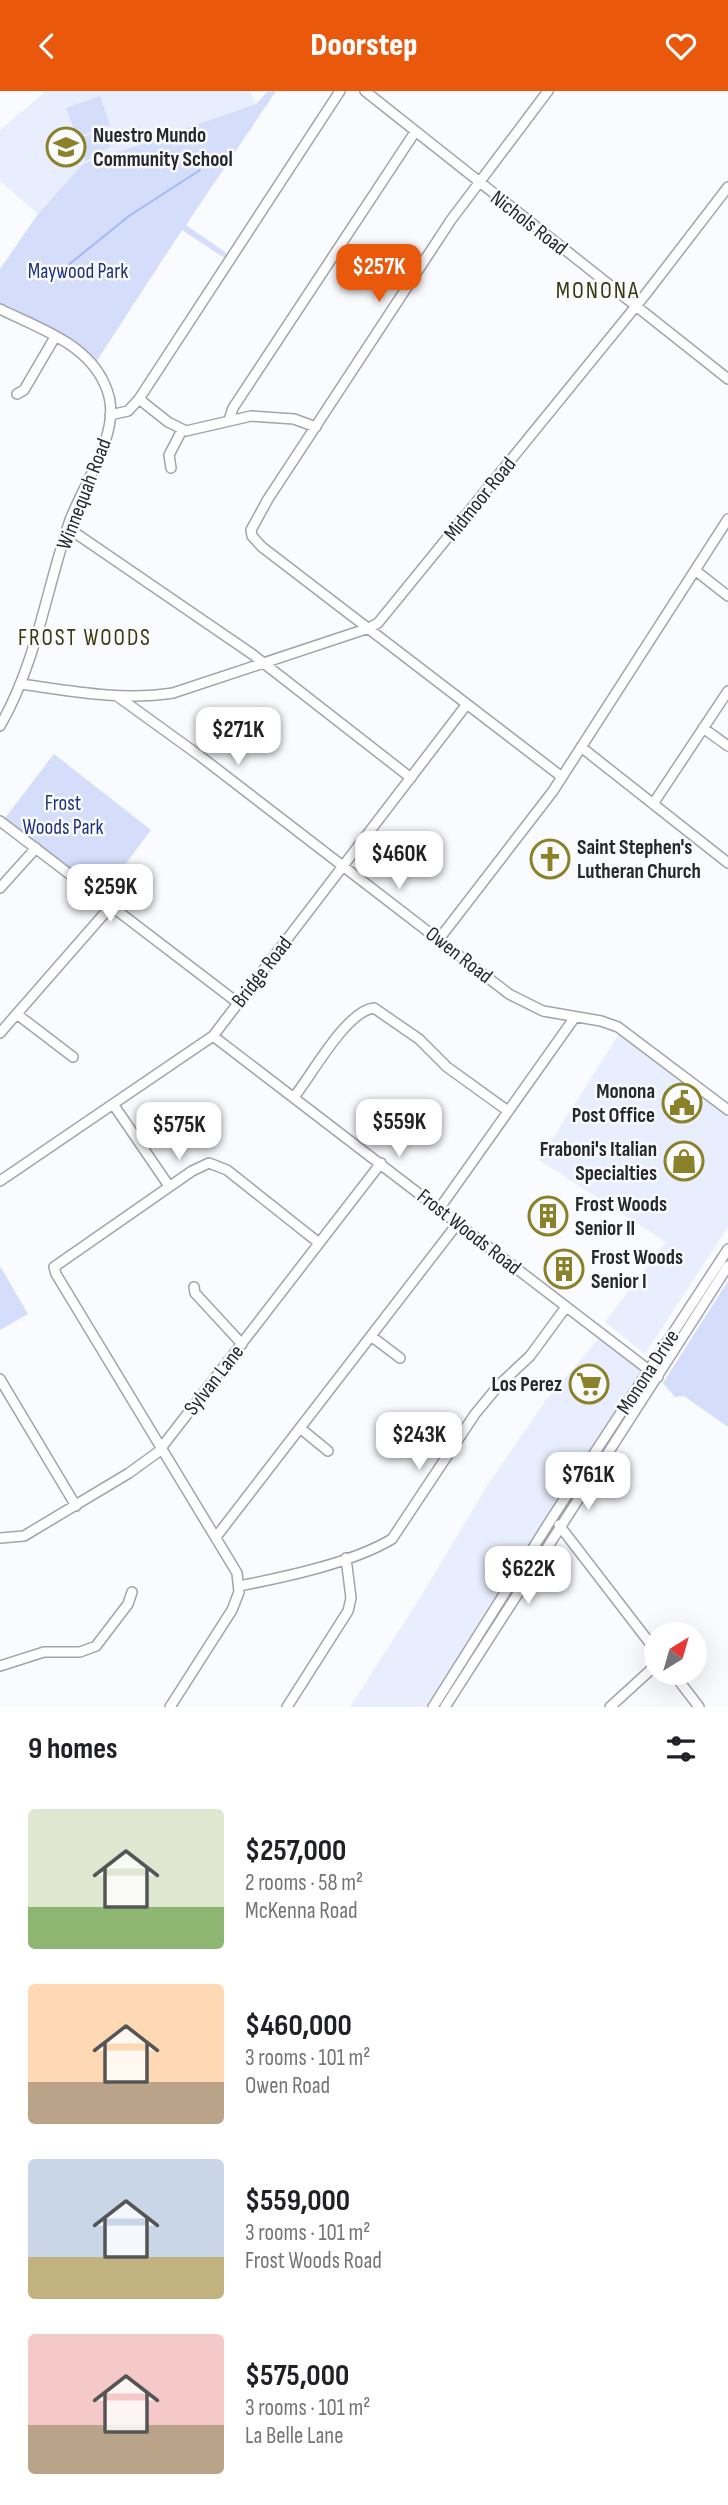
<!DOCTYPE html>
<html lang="en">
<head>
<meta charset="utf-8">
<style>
  body { margin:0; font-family:"Sofia Sans Condensed",sans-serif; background:#f6f6f6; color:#202124; height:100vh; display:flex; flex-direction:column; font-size:26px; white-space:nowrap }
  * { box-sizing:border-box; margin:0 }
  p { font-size:23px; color:#757577 }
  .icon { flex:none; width:38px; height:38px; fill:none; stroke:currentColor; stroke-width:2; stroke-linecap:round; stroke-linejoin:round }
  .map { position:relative; height:1616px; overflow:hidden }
  .sheet { display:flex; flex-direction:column; background:#fff; flex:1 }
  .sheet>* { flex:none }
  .needle { width:46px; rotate:37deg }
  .buttons { position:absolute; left:644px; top:1531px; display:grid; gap:14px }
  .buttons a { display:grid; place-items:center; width:63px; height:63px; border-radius:50%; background:#fff; box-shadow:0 7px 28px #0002; font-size:35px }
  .price { position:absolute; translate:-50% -60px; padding:0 16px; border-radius:14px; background:#fff; color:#222; font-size:23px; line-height:46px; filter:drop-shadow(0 2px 4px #0008) }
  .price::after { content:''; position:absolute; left:50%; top:42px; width:21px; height:16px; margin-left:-10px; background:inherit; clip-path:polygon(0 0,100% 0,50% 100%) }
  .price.active { background:#ea580c; color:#fff }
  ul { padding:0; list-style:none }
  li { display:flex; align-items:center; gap:21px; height:175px; padding:0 28px }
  li span { display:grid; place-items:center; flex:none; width:196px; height:140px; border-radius:7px; color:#555 }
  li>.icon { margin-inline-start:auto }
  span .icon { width:84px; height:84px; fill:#fffc; stroke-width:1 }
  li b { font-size:30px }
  h2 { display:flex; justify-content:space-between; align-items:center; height:84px; padding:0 28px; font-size:30px }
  header { display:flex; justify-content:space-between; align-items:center; height:91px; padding:0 28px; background:#ea580c; color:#fff; font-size:32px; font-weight:800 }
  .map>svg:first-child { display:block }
</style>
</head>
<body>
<header><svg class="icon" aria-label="back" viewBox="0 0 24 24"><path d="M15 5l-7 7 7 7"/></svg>Doorstep<svg class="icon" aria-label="heart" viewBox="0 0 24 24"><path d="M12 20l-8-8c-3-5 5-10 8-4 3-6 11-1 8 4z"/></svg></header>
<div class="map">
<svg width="728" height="1616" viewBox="0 0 728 1616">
  <rect width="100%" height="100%" fill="#f9fbfe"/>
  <path fill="#e8eefd" d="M46,0H250L256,13L83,73L38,123L0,90V39Z
    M619,943L728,1026V1136L645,1263L605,1231L666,1151L539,1069Z
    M602,1244L649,1279L433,1616H350L420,1507L489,1392L546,1309Z"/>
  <path fill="#d4defa" d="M268,0H276L186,134L232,166L229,170L182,139L94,274L83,263L0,218V178L38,123L83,73L256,13Z
    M100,5L110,34L77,46L66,17Z
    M104,40L111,45L110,56L86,70L82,63H79L76,51L81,46Z
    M54,663L151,739L100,807L2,731Z
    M0,1175L28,1223L0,1239Z
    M728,1190V1336L684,1305L675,1306L663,1292Z"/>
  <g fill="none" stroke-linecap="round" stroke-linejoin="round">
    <path stroke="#a3b8f8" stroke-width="2" d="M67,175L129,125L200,79"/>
    <defs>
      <path id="minor" d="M365,0L728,288
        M548,0L451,129L268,408L251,439L252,445L262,456L562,686
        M0,218C38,237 87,252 105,294C111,307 112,322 109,336C102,369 82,398 70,429C46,498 37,571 0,635
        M17,303L24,299L55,246
        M139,308L168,331L186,340L251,325L294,328L316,336
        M110,324L128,320L139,308L340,0
        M229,329L233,317L415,41
        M171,377L169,364L182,339
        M68,437L252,563L411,687
        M696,480L728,505
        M21,593C71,600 122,610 173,602L369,537L378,532L645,204L728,96
        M117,605L200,665L509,903L543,920L601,930L618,936L728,1019
        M703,637L728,655
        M581,656L728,772
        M653,713L728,600
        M0,730L238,912
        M0,797L36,757
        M439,848L553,700L728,428
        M18,924L73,966
        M0,942L111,815
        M213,945L658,1286
        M294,1006C312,984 346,920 374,917L419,948L447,976L508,1020
        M113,1013L169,1095
        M0,1090L213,945L467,613
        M439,1118L575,926
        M194,1196L195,1202L242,1253
        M371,1245L400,1267
        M0,1288L76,1415
        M300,1337L328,1360
        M559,1434L656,1560
        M216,1446L458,1132
        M0,1447L24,1445L129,1382L158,1361L381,1072
        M239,1495C285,1486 352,1472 392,1448L475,1323L499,1294L530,1265L566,1216
        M0,1575L44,1561H80L96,1555L128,1513L132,1501
        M673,1582L699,1616
        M170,1616L232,1519L239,1501L237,1482L56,1183L54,1176L192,1080L209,1072L227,1079L319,1152
        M287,1616L348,1520L351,1507L346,1467
        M433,1616L552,1427L728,1158
        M445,1616L728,1175
        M610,1616L656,1574"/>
    </defs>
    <use href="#minor" stroke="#a1a4ac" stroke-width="12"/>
    <use href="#minor" stroke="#fff" stroke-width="9"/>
  </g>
  <defs>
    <symbol id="school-ring" viewBox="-11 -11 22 22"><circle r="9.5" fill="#f9fbfe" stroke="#8b8128" stroke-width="1.5"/><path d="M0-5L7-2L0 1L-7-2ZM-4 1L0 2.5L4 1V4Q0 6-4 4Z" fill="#8b8128"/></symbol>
    <symbol id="church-ring" viewBox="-11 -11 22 22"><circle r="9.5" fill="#f9fbfe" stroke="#8b8128" stroke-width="1.5"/><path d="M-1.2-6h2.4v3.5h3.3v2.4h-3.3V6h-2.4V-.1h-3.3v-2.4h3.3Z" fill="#8b8128"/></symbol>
    <symbol id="civic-ring" viewBox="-11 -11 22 22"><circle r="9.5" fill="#f9fbfe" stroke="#8b8128" stroke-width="1.5"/><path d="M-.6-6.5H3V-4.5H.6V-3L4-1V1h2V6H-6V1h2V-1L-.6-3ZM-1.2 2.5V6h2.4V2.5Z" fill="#8b8128"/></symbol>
    <symbol id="shop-ring" viewBox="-11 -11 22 22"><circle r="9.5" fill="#f9fbfe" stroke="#8b8128" stroke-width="1.5"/><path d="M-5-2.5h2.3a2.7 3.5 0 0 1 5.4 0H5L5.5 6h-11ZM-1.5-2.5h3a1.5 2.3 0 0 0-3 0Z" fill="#8b8128"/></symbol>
    <symbol id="building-ring" viewBox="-11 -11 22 22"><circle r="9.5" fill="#f9fbfe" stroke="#8b8128" stroke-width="1.5"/><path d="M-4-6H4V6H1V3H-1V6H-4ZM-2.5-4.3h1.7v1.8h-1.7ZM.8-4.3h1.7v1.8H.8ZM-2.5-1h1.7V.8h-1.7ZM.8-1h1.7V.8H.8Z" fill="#8b8128"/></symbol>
    <symbol id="supermarket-ring" viewBox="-11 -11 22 22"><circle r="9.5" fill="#f9fbfe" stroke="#8b8128" stroke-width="1.5"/><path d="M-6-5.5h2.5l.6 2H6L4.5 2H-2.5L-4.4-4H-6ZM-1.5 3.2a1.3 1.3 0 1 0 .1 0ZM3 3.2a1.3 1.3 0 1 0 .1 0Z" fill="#8b8128"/></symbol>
  </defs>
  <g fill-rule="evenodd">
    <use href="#school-ring" x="44" y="34" width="44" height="44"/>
    <use href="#church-ring" x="528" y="746" width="44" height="44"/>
    <use href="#civic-ring" x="660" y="990" width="44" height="44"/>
    <use href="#shop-ring" x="662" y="1048" width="44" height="44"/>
    <use href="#building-ring" x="526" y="1103" width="44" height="44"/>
    <use href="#building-ring" x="542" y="1156" width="44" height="44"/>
    <use href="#supermarket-ring" x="567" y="1271" width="44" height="44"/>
  </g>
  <g text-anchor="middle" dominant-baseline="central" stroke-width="5" stroke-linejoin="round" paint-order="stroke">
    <g font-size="21" font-weight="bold" fill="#27282b" stroke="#f9fbfe" text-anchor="start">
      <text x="93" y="44">Nuestro Mundo<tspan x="93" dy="24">Community School</tspan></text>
      <text x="577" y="756">Saint Stephen's<tspan x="577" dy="24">Lutheran Church</tspan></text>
      <text x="655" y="1000" text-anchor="end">Monona<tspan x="655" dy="24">Post Office</tspan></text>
      <text x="657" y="1058" text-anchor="end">Fraboni's Italian<tspan x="657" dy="24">Specialties</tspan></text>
      <text x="575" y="1113">Frost Woods<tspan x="575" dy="24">Senior II</tspan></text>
      <text x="591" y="1166">Frost Woods<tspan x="591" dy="24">Senior I</tspan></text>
      <text x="562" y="1293" text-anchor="end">Los Perez</text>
    </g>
    <g font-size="21" fill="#27282b" stroke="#f9fbfe">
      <text transform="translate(529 132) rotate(38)">Nichols Road</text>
      <text transform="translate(84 403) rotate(-69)">Winnequah Road</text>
      <text transform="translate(480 408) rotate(-51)">Midmoor Road</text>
      <text transform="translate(459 864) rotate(38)">Owen Road</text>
      <text transform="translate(262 881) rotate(-52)">Bridge Road</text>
      <text transform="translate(469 1141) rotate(38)">Frost Woods Road</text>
      <text transform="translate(648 1281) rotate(-57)">Monona Drive</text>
      <text transform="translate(214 1289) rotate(-52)">Sylvan Lane</text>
    </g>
    <g font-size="21" fill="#22327a" stroke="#f9fbfe">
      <text x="78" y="180">Maywood Park</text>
      <text x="63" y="712">Frost<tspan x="63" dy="24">Woods Park</tspan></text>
    </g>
    <g font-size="23" letter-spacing="2" fill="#3d380e" stroke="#f9fbfe">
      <text x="85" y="547">FROST WOODS</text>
    </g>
    <g font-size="24" letter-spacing="2" fill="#3d380e" stroke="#f9fbfe">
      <text x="598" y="199">MONONA</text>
    </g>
  </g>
</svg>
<div class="buttons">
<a><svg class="needle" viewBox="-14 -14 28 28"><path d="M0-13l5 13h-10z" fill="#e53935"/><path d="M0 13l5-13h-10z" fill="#757577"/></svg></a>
</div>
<b class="price active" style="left:379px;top:213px">$257K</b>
<b class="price" style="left:238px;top:676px">$271K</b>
<b class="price" style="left:399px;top:800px">$460K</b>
<b class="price" style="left:110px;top:833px">$259K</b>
<b class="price" style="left:399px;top:1068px">$559K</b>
<b class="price" style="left:179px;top:1071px">$575K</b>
<b class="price" style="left:419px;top:1381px">$243K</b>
<b class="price" style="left:588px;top:1421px">$761K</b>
<b class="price" style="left:528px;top:1515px">$622K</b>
</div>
<section class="sheet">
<h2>9 homes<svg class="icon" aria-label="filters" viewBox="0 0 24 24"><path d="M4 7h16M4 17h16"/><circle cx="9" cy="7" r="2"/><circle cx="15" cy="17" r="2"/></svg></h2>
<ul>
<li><span style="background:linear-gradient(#dfe7d0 70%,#8fb573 0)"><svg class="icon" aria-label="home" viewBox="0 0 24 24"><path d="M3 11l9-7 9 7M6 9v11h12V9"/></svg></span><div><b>$257,000</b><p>2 rooms · 58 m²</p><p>McKenna Road</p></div></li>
<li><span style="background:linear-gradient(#ffd9b3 70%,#b9a48a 0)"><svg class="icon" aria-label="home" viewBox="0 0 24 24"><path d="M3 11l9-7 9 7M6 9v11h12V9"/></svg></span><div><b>$460,000</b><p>3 rooms · 101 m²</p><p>Owen Road</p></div></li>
<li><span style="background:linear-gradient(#c9d6e8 70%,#c2b280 0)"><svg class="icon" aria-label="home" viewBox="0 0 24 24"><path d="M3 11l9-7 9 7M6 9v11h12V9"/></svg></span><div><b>$559,000</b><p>3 rooms · 101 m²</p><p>Frost Woods Road</p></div></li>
<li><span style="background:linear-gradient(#f6c9c9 65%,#b9a48a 0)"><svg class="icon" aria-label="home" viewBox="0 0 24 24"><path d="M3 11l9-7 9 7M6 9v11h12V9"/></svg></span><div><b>$575,000</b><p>3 rooms · 101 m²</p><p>La Belle Lane</p></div></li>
</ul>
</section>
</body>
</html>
